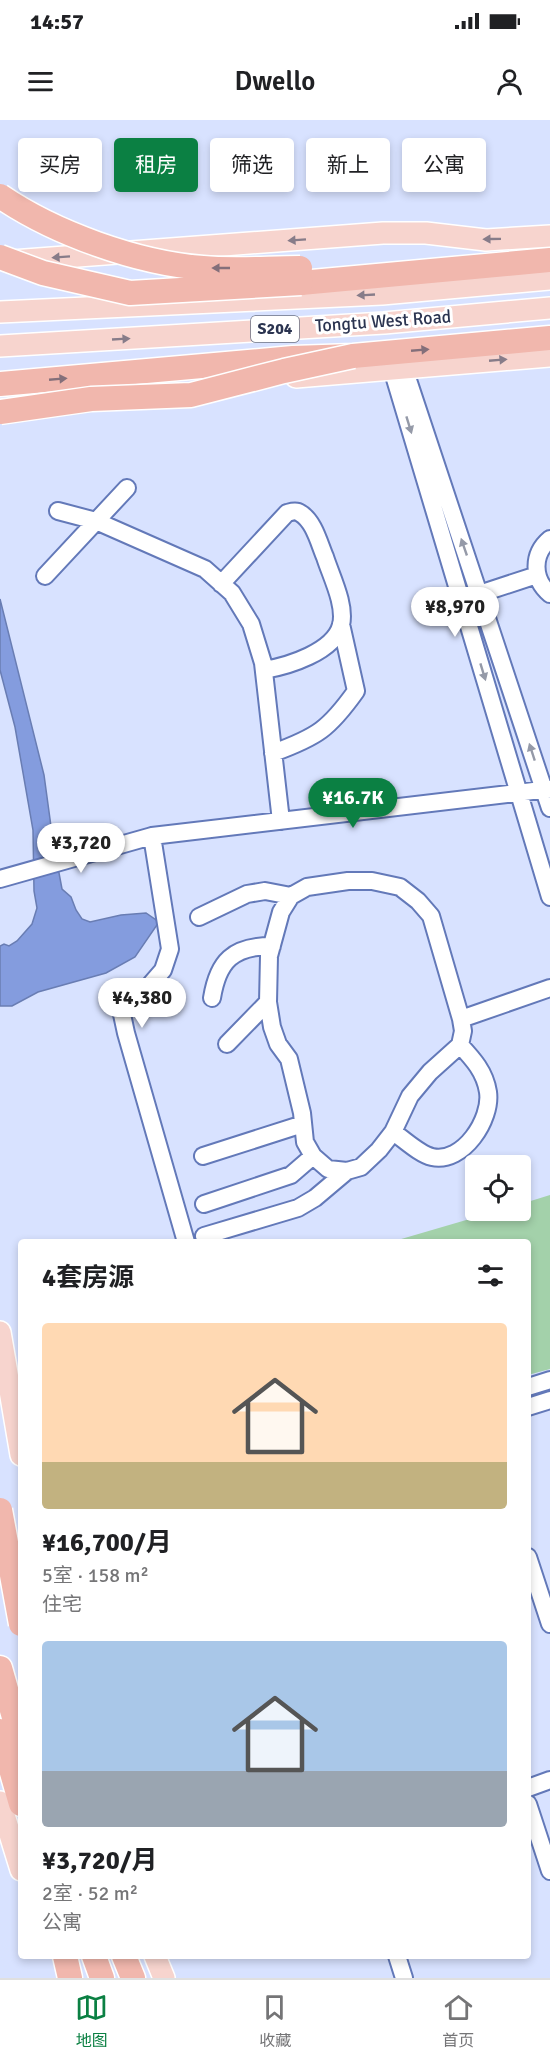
<!DOCTYPE html>
<html lang="zh">
<head>
<meta charset="utf-8">
<style>
  body { margin:0; font-family:Signika,"Noto Sans SC",sans-serif; background:#f2f2f2; color:#202124; height:100vh; display:flex; flex-direction:column; font-size:22px; white-space:nowrap }
  * { box-sizing:border-box; margin:0 }
  p { font-size:20px; color:#757577 }
  .icon { flex:none; width:33px; height:33px; fill:none; stroke:currentColor; stroke-width:2; stroke-linecap:round; stroke-linejoin:round }
  .map { position:relative; flex:1; overflow:hidden }
  .sheet { position:absolute; left:18px; top:1119px; width:513px; height:720px; display:flex; flex-direction:column; background:#fff; border-radius:6px; box-shadow:0 3px 9px #0003 }
  .sheet>* { flex:none }
  .banner { position:absolute; left:18px; top:18px; width:514px; height:54px; display:flex; gap:12px }
  .tools { position:absolute; left:465px; top:1035px; display:grid; gap:12px }
  .tools a { display:grid; place-items:center; width:66px; height:66px; border-radius:6px; background:#fff; box-shadow:0 3px 9px #0003; font-size:30px }
  .price { position:absolute; translate:-50% -51px; padding:0 14px; border-radius:21px; background:#fff; color:#222; font-size:20px; line-height:39px; filter:drop-shadow(0 2px 3px #0008) }
  .price::after { content:''; position:absolute; left:50%; top:36px; width:18px; height:14px; margin-left:-9px; background:inherit; clip-path:polygon(0 0,100% 0,50% 100%) }
  .price.on { background:#0b8043; color:#fff }
  ul { padding:0; list-style:none }
  li { display:grid; align-content:center; gap:12px; height:318px; padding:0 24px }
  li span { display:grid; place-items:center; height:186px; border-radius:6px; color:#555 }
  li>.icon { margin-inline-start:auto }
  span .icon { width:108px; height:108px; fill:#fffc; stroke-width:1 }
  li b { font-size:26px }
  h2 { display:flex; justify-content:space-between; align-items:center; height:72px; padding:0 24px; font-size:26px }
  .pill { padding:0 21px; border-radius:6px; background:#fff; box-shadow:0 3px 9px #0003; font-size:21px; line-height:54px }
  .pill.on { background:#0b8043; color:#fff }
  .status { display:flex; justify-content:space-between; align-items:center; height:42px; padding:0 30px; background:#fff; direction:ltr }
  .status svg { height:16px; fill:currentColor }
  header { display:flex; justify-content:space-between; align-items:center; height:78px; padding:0 24px; background:#fff; font-size:27px; font-weight:600 }
  .tab-bar { display:flex; justify-content:space-around; align-items:center; height:84px; border-top:2px solid #e0e0e0; background:#fff; font-size:16px; color:#757577 }
  .tab-bar a { display:grid; justify-items:center; gap:3px }
  .tab-bar .on { color:#0b8043 }
  .map>svg:first-child { display:block }
</style>
</head>
<body>
<div class="status"><b>14:57</b><svg viewBox="0 0 49 12"><path d="M0 12V9h3v3zM5 12V6h3v6zM10 12V3h3v9zM15 12V0h3v12zM26 1h20v11H26zM47 4h2v5h-2z"/></svg></div>
<header><svg class="icon" aria-label="menu" viewBox="0 0 24 24"><path d="M4 6h16M4 12h16M4 18h16"/></svg>Dwello<svg class="icon" aria-label="person" viewBox="0 0 24 24"><circle cx="12" cy="8" r="4"/><path d="M4 21q1-7 8-7t8 7"/></svg></header>
<div class="map">
<svg width="550" height="1858" viewBox="0 0 550 1858">
  <rect width="100%" height="100%" fill="#d8e2ff"/>
  <path fill="#a3d1aa" d="M550,1075V1249L528,1255V1122H391L497,1091L520,1090L521,1084Z"/>
  <path fill="#849cde" stroke="#697db3" stroke-width="1.5" d="M0,479L44,655L53,721L62,769L71,777L76,790L82,799L90,802L121,795L146,793L159,802L135,837L106,853L38,872L12,886H0V826L4,824L9,826L17,821L32,804L37,788L34,771L33,710L15,607L0,550Z"/>
  <g fill="none" stroke-linecap="round" stroke-linejoin="round">
    <defs>
      <path id="minor" d="M404,248L550,688
        M392,249L550,777
        M58,391L96,401L205,449L232,473L251,504L263,543L281,701
        M550,419C532,434 532,459 550,474
        M45,456L127,368
        M221,464L287,393C291,392 296,390 300,393C314,401 319,423 325,437C331,456 346,485 341,505C334,532 288,546 264,550
        M479,474L537,455
        M273,633C317,617 329,609 356,571L341,504
        M152,716L170,829L163,850L150,865L120,885L126,913L186,1122
        M0,759L152,716L550,669
        M348,761H372L400,767L418,781L431,796L461,899L463,911L460,925L430,952L410,976L393,1012L379,1030L361,1047L347,1051L328,1049L313,1036L305,1022L302,993L289,939L278,924L272,907L268,882L269,836L281,792L291,776L307,767Z
        M199,797L247,774L265,771L291,776
        M212,878C218,841 233,826 272,826
        M461,899L550,868
        M227,924L268,882
        M393,1012C404,1019 419,1034 432,1037C463,1044 492,999 488,972C485,952 473,939 460,925
        M203,1036L303,1004
        M204,1084L291,1055L313,1036
        M204,1116L298,1088L315,1078L347,1051
        M528,1267L550,1260
        M528,1287L550,1280
        M528,1437L550,1504
        M528,1668L550,1660
        M528,1684L550,1751
        M397,1836L404,1858"/>
      <path id="major" d="M12,141L383,113H426L486,120L550,116
        M0,192L382,174L550,159
        M0,226L384,203L550,188
        M296,257L550,236
        M0,1212L21,1335
        M0,1682L21,1750
        M155,1836L164,1858"/>
      <path id="highway" d="M301,163L550,140
        M0,264L293,238L353,236L550,218
        M0,1548L21,1622
        M0,1611L21,1684
        M65,1836L70,1858
        M94,1836L102,1858
        M124,1836L133,1858"/>
    </defs>
    <use href="#minor" stroke="#6379b9" stroke-width="20"/>
    <use href="#major" stroke="#fff" stroke-width="24"/>
    <use href="#highway" stroke="#fff" stroke-width="27"/>
    <use href="#minor" stroke="#fff" stroke-width="16"/>
    <use href="#major" stroke="#f7d4ce" stroke-width="21"/>
    <use href="#highway" stroke="#f1b7ad" stroke-width="24"/>
    <defs>
      <path id="highway-bridge" d="M0,76C54,113 137,143 203,148C235,151 268,148 300,148
        M0,137L43,153L130,173L301,163
        M0,292L91,279L191,275L284,251L353,236
        M0,1390L21,1504"/>
    </defs>
    <use href="#highway-bridge" stroke="#fff" stroke-width="27" stroke-linecap="butt"/>
    <use href="#highway-bridge" stroke="#f1b7ad" stroke-width="24"/>
  </g>
  <defs><path id="oneway-solid" d="M-6-.8H1V-3.2L6.5 0L1 3.2V.8H-6Z" transform="scale(1.5)"/></defs>
  <g fill="#877c89">
    <use href="#oneway-solid" transform="translate(492 119) rotate(179)"/>
    <use href="#oneway-solid" transform="translate(297 120) rotate(176)"/>
    <use href="#oneway-solid" transform="translate(61 137) rotate(176)"/>
    <use href="#oneway-solid" transform="translate(366 175) rotate(177)"/>
    <use href="#oneway-solid" transform="translate(121 219) rotate(-3)"/>
    <use href="#oneway-solid" transform="translate(498 240) rotate(-5)"/>
  </g>
  <g fill="#846f7a">
    <use href="#oneway-solid" transform="translate(221 148) rotate(-180)"/>
    <use href="#oneway-solid" transform="translate(420 230) rotate(-5)"/>
    <use href="#oneway-solid" transform="translate(58 259) rotate(-5)"/>
  </g>
  <g fill="#959aa8">
    <use href="#oneway-solid" transform="translate(409 305) rotate(73)"/>
    <use href="#oneway-solid" transform="translate(464 427) rotate(-109)"/>
    <use href="#oneway-solid" transform="translate(483 552) rotate(73)"/>
    <use href="#oneway-solid" transform="translate(532 632) rotate(-108)"/>
  </g>
  <g text-anchor="middle" dominant-baseline="central" stroke-width="6" stroke-linejoin="round" paint-order="stroke">
    <rect fill="#fff" stroke="#6b7184" stroke-width="1.5" x="251" y="196" width="48" height="26" rx="4.5"/>
    <g font-size="16" font-weight="bold" fill="#2b3450">
      <text x="275" y="209">S204</text>
    </g>
    <g font-size="18" fill="#2b3450" stroke="#fff">
      <text transform="translate(383 201) rotate(-4)">Tongtu West Road</text>
    </g>
  </g>
</svg>
<div class="tools">
<a><svg class="icon" aria-label="locate" viewBox="0 0 24 24"><circle cx="12" cy="12" r="6"/><path d="M12 2v4M12 18v4M2 12h4M18 12h4"/></svg></a>
</div>
<b class="price" style="left:455px;top:518px">¥8,970</b>
<b class="price on" style="left:353px;top:709px">¥16.7K</b>
<b class="price" style="left:81px;top:754px">¥3,720</b>
<b class="price" style="left:142px;top:909px">¥4,380</b>
<div class="banner">
<a class="pill">买房</a>
<a class="pill on">租房</a>
<a class="pill">筛选</a>
<a class="pill">新上</a>
<a class="pill">公寓</a>
</div>
<section class="sheet">
<h2>4套房源<svg class="icon" aria-label="filters" viewBox="0 0 24 24"><path d="M4 7h16M4 17h16"/><circle cx="9" cy="7" r="2"/><circle cx="15" cy="17" r="2"/></svg></h2>
<ul>
<li><span style="background:linear-gradient(#ffd9b3 75%,#c2b280 0)"><svg class="icon" aria-label="home" viewBox="0 0 24 24"><path d="M3 11l9-7 9 7M6 9v11h12V9"/></svg></span><div><b>¥16,700/月</b><p>5室 · 158 m²</p><p>住宅</p></div></li>
<li><span style="background:linear-gradient(#a9c7e8 70%,#9aa5b1 0)"><svg class="icon" aria-label="home" viewBox="0 0 24 24"><path d="M3 11l9-7 9 7M6 9v11h12V9"/></svg></span><div><b>¥3,720/月</b><p>2室 · 52 m²</p><p>公寓</p></div></li>
</ul>
</section>
</div>
<nav class="tab-bar">
<a class="on"><svg class="icon" aria-label="map" viewBox="0 0 24 24"><path d="M3 6l6-2 6 2 6-2v14l-6 2-6-2-6 2zM9 4v14M15 6v14"/></svg>地图</a>
<a><svg class="icon" aria-label="saved" viewBox="0 0 24 24"><path d="M7 4h10v16l-5-4-5 4z"/></svg>收藏</a>
<a><svg class="icon" aria-label="home" viewBox="0 0 24 24"><path d="M3 11l9-7 9 7M6 9v11h12V9"/></svg>首页</a>
</nav>
</body>
</html>
